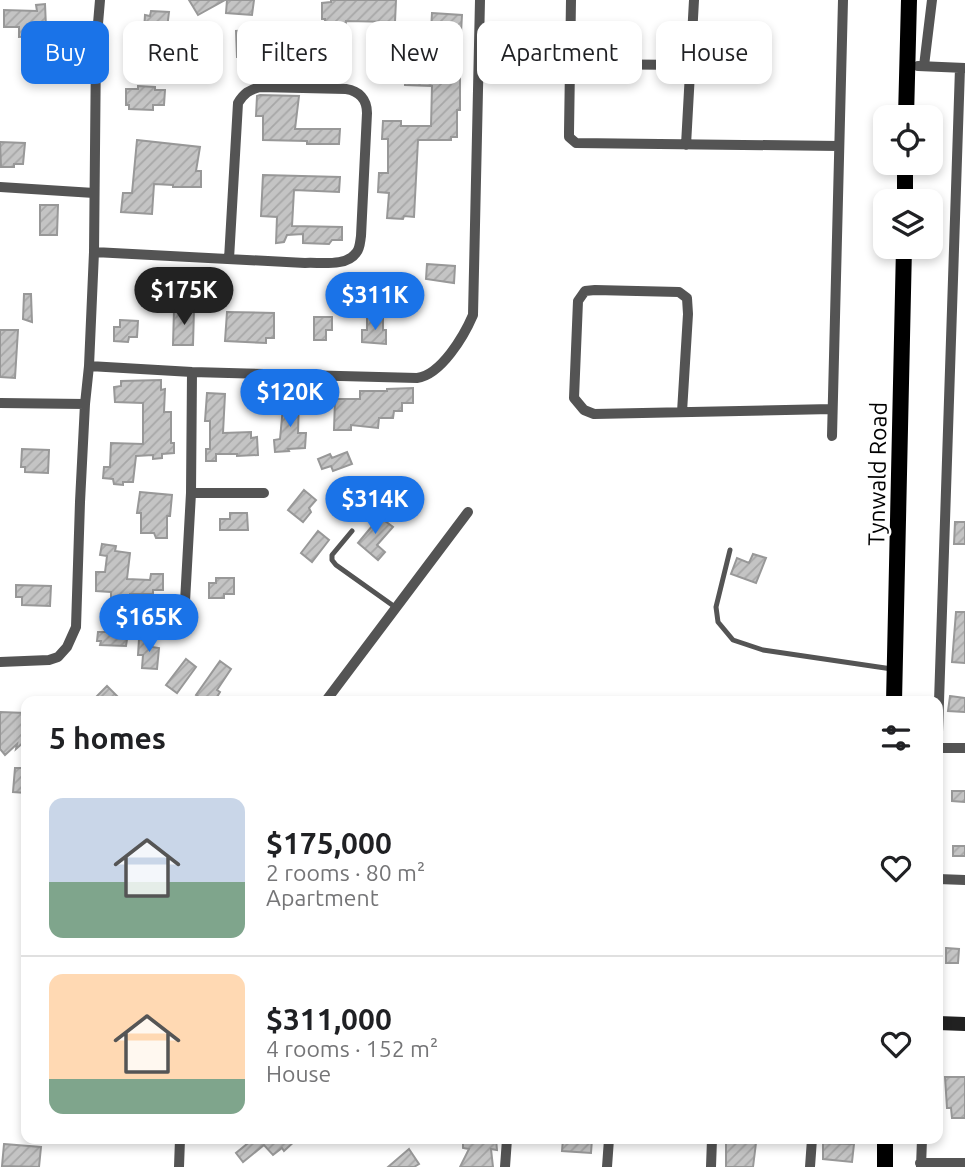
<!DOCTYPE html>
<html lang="en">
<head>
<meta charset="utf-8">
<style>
  body { margin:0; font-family:Ubuntu,sans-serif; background:#f2f2f2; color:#202124; height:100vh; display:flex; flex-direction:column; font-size:26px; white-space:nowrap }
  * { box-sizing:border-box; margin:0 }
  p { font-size:23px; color:#757577 }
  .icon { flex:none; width:38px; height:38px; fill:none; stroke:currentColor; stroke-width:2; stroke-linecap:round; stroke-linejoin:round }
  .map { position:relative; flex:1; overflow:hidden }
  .sheet { position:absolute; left:21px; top:696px; width:922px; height:448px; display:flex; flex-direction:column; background:#fff; border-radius:14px; box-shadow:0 4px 10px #0003 }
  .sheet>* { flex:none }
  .hud { position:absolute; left:21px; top:21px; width:924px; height:63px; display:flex; gap:14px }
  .buttons { position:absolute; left:873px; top:105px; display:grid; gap:14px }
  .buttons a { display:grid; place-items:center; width:70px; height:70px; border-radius:14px; background:#fff; box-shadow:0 4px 10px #0003; font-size:35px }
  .price { position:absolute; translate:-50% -60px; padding:0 16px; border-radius:24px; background:#1a73e8; color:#fff; font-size:23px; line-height:46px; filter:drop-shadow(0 2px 4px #0008) }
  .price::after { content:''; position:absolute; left:50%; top:42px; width:21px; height:16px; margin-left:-10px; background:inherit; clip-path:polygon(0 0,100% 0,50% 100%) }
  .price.selected { background:#222; color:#fff }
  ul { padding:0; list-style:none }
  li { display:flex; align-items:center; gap:21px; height:175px; padding:0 28px }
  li+li { border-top:2px solid #e0e0e0 }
  li span { display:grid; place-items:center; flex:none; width:196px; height:140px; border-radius:14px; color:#555 }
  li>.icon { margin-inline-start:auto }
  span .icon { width:84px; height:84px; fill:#fffc; stroke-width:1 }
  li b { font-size:30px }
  h2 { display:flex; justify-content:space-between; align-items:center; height:84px; padding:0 28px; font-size:30px }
  .chip { padding:0 24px; border-radius:14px; background:#fff; box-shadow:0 4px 10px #0003; font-size:24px; line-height:63px }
  .chip.selected { background:#1a73e8; color:#fff }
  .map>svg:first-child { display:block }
</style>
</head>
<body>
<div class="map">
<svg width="965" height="1167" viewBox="0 0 965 1167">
  <defs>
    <pattern id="building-hatch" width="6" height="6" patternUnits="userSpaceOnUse" patternTransform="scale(1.75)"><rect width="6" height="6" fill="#c4c4c4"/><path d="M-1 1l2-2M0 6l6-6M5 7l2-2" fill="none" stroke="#a7a7a7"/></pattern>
  </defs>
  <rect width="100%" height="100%" fill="#fff"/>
  <path fill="url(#building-hatch)" stroke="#989898" stroke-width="2" d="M189,0H225L198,15Z
    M227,0H254L252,15L226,13Z
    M331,0H396L395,22L346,21L345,47H347L346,59H342V63H333V67H321V53H324L325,19H322V3L331,2Z
    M45,4L46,27L44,56L35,55L37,36L19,37V27H4V10L37,11L36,5Z
    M151,11L169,12L167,28L160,27L159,33L144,31L145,15L150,16Z
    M432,13L462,15L461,33L431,31Z
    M191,25L203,34L202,36L213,44L206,53L197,47L195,49L181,38Z
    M250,30L251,56L237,57L236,31Z
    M396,37L407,47L389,64L379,55Z
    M399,65L413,66L412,70H460V110H457V137H451V140H418L414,217L404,216L403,219L387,218L389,193L378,192L379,173H388V139H382L383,121H401V126H431L432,86L405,85V77H398Z
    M138,86L155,87V90H165L164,105H153V110L129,109V105H126V89H138Z
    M260,95L299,96L295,129H340L339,144H307V141L263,140V116H256L257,96Z
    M137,140L200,147L196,171H201V187H173V185L154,184L152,214L121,212L123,193H132Z
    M0,142L25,143L23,164H14V167H1Z
    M263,175L340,177L339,192L294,190L292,226L342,227V240H332L329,244L303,243V234L287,235L284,242L276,243L277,217L261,216Z
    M40,205H58L57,235H40Z
    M427,264L455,266L454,283L426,279Z
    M24,294H31L32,322L23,319Z
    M174,309H194L193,345H173Z
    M227,312L274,313V338H266V343L225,341Z
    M314,317H332V330H326V340H314Z
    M367,318H383V330H386V344L362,342V330H367Z
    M120,320L138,321L137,337H129L128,342L114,341V327H120Z
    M0,330H18L15,378L0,377Z
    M161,380V390L165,389L164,412H171V443H174V453L162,454V458L153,459V455L136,456L133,482H123V485L114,484L113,479L103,478L104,467H110L111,443L143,444V403L115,402L114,387L121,386V381Z
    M413,388V403H402V411H394L393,418H379L378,428L351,425V430H334L335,399H360V391H387V389Z
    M207,393L225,394L223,433L251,432V438L257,437L258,455L237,456V454H216V461H206V449H210V421H205Z
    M288,398H299L298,433H306L305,448L288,449L289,451L275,452L274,440L280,439L283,407H288Z
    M22,449L49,450L48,473L25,472V467H21Z
    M347,452L352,464L333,471L331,466L322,469L318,459L330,454L332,458Z
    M304,490L316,500L309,508L311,512L303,522L288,510Z
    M140,492L172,495L170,516H167V538H156L154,533H141V513H137Z
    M373,512L393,527L377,545L385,552L378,560L358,543L373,525L367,519Z
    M230,513H247L248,530H220V519H230Z
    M955,522H965V544H954Z
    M318,531L329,540L312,562L301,553Z
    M102,544L116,546L115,551L130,553L127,579L150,580L151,574H163V590H153V594H130V620L126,646L100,645L101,641H97L98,632H111V592L96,591V572H105L107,556L100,555Z
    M753,554L766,558L756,583L731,574L737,558L749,563Z
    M216,578H234V594H224V598H209V583H216Z
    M16,585L51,586L50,606L22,605V597H16Z
    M956,612H965V663L952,662Z
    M139,639L153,640L152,647L159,648L157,669L142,668L143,655H138Z
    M186,659L196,667L177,693L166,685Z
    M220,661L231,669L217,690L220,692L214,702H206L196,695Z
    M107,686L123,702H100L96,697Z
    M950,696L965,698V712L948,711Z
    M0,712L26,713V740L16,749L17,744L5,755L0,749Z
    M15,768H26V793L13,792Z
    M952,791H965V802L952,801Z
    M953,846H965V856H953Z
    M946,948L959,949L958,963H946Z
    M945,1077H965V1118H952L951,1108H947Z
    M253,1139H297L284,1151L282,1148L273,1155L264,1145L243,1162L236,1153Z
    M463,1139H496L497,1150L491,1149L493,1167H460L469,1149L463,1148Z
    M563,1139H592L591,1153L562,1151Z
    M726,1141L756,1143L753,1167H726Z
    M823,1143L854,1144L852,1162L823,1159Z
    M4,1144L41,1147L39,1167L2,1166Z
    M409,1149L419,1164L414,1167H388Z"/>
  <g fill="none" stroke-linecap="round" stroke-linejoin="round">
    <path stroke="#545454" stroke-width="5" d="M352,531L332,555V560L336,565L395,607
      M730,550L716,607L718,622L733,640L763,650L892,669"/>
    <path stroke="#545454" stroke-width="10" d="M571,0L569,132V137L576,143L839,146
      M569,64L691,65
      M918,66L965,68
      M924,66L932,0
      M686,145L694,0
      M0,187L94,193
      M94,252L305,263C320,262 346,267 356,253C360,249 360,242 361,236L367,113C367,99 359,91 346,89L260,87C249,90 244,93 238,103L229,259
      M89,366L192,372L417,378C441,375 464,336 473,315L480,0
      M0,403L85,404
      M682,412L688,314L687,298L679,292L595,290L585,291L578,301L574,398L584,410L594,414L832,409
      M832,436L843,0
      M191,493H264
      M184,620L191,493L192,372
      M0,662L49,660L58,657L67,647L76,627L80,502L85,404L89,366L94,252L96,47L100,0
      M325,702L468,512
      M938,732L960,68
      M938,748H965
      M938,879L965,880
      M920,1163H965
      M179,1167L180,1139
      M505,1167L507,1139
      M607,1167L609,1139
      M711,1167L712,1139
      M810,1167L812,1139
      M921,1167L922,1139"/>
    <path stroke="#212121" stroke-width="14" d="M938,1023L965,1024"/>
    <path stroke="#000" stroke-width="16" d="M906,117L909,0
      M905,201V163
      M894,702L904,247
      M885,1167V1139"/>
  </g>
  <g text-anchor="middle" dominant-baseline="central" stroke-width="5" stroke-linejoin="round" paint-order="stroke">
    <g font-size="23" fill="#000" stroke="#fff">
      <text transform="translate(877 474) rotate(-89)">Tynwald Road</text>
    </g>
  </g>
</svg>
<div class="buttons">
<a><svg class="icon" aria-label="locate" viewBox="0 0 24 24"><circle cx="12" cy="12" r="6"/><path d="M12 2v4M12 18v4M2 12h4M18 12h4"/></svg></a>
<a><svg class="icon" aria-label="layers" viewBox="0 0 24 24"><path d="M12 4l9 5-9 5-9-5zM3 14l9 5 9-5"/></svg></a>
</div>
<b class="price selected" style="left:184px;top:327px">$175K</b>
<b class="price" style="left:375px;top:332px">$311K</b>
<b class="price" style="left:290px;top:429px">$120K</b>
<b class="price" style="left:375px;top:536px">$314K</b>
<b class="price" style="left:149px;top:654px">$165K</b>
<div class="hud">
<a class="chip selected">Buy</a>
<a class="chip">Rent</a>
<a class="chip">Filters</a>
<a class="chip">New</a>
<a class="chip">Apartment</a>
<a class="chip">House</a>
</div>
<section class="sheet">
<h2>5 homes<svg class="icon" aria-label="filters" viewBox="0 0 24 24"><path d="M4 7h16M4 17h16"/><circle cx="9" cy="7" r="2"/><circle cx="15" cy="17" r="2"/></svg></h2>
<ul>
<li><span style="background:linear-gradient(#c9d6e8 60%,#7fa58c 0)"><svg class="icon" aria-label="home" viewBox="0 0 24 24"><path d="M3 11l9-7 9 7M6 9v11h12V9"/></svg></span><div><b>$175,000</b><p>2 rooms · 80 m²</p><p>Apartment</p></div><svg class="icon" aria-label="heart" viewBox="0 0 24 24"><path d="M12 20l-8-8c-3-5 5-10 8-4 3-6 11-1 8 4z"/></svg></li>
<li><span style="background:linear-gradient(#ffd9b3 75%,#7fa58c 0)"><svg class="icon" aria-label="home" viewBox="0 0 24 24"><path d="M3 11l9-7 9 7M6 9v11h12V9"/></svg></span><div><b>$311,000</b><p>4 rooms · 152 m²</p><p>House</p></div><svg class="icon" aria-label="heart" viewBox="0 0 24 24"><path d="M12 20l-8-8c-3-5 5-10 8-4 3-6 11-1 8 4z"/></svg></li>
</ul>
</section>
</div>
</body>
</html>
